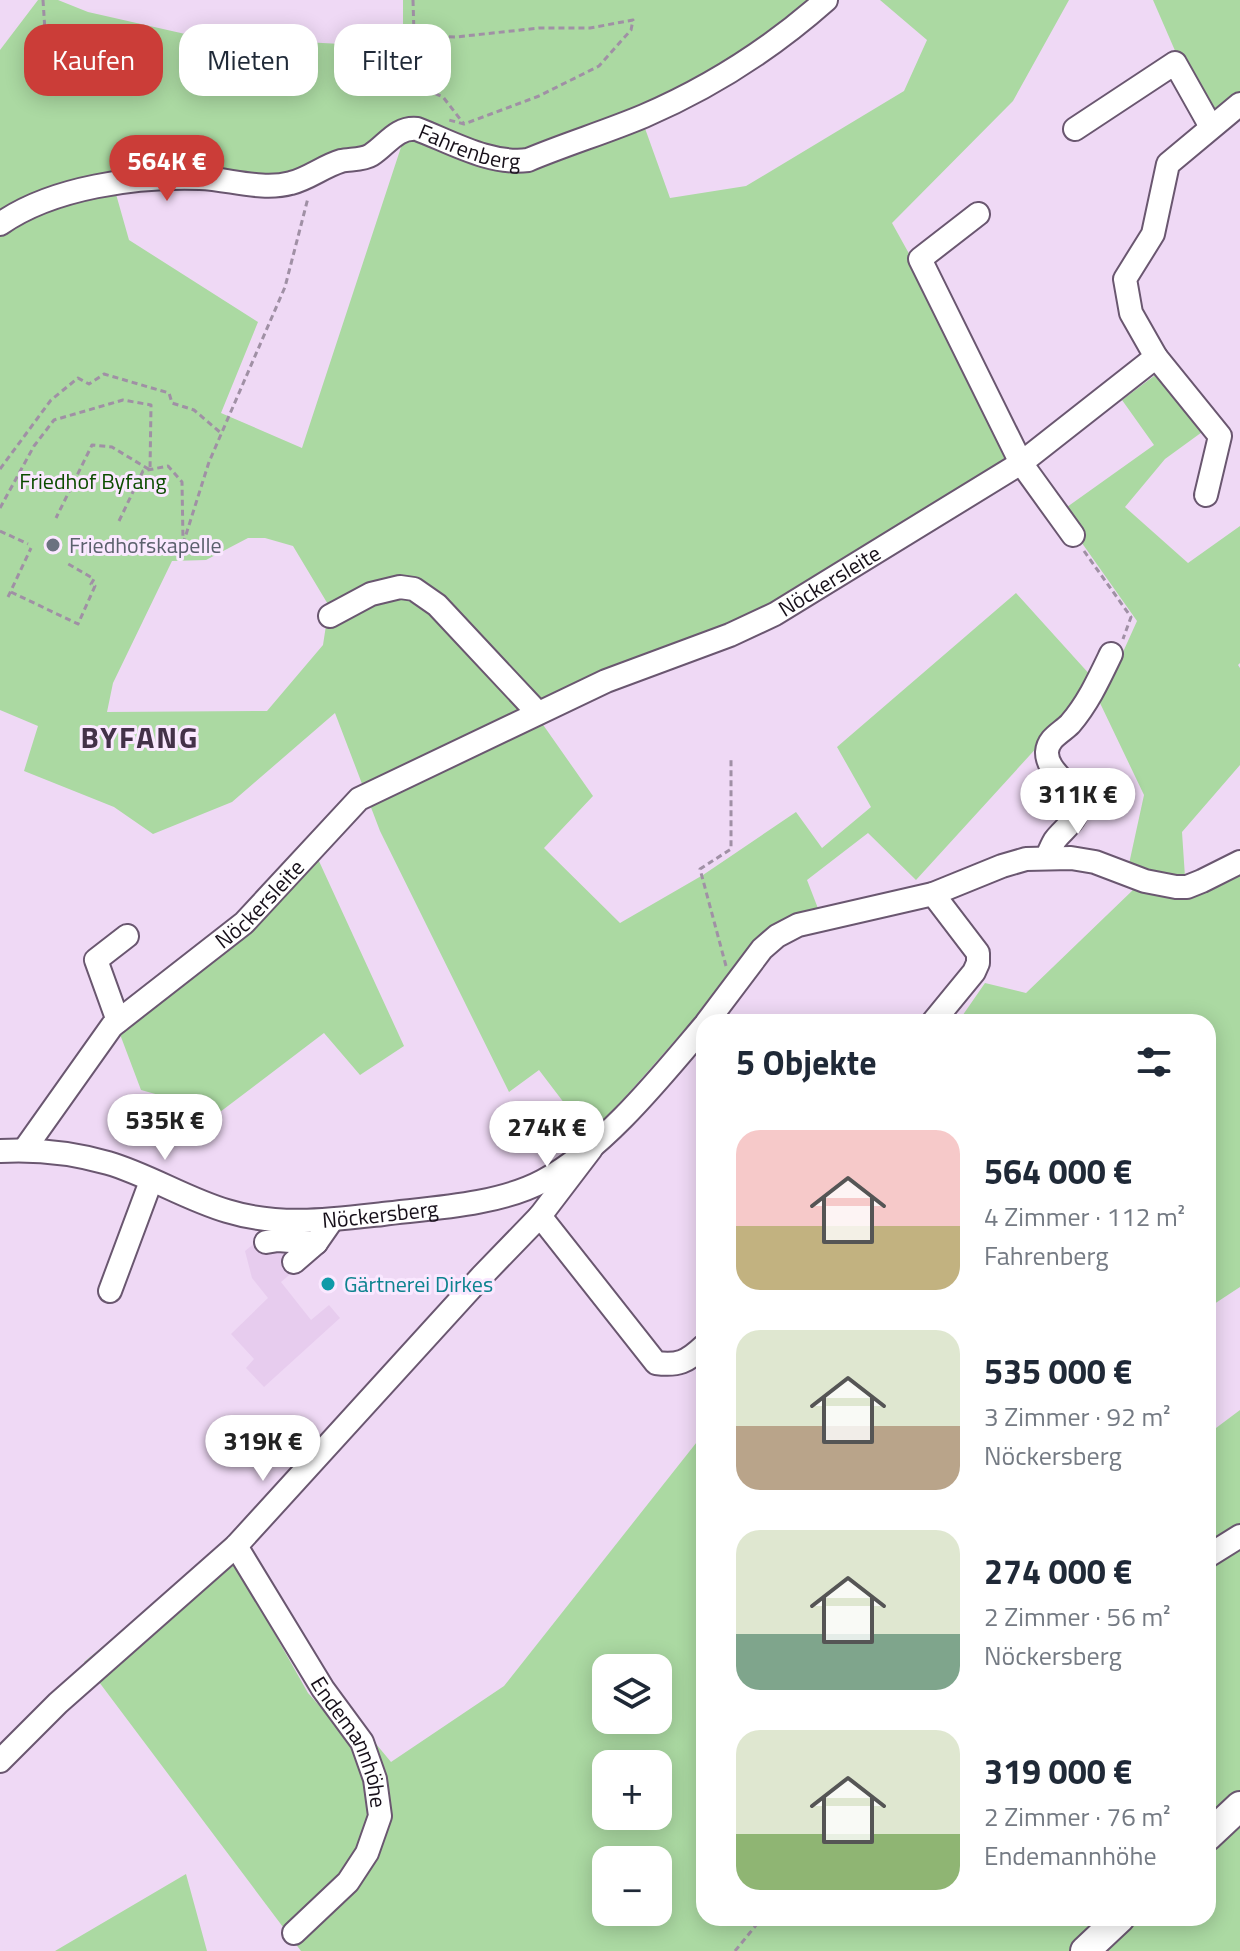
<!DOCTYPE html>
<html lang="de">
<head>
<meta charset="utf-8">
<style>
  body { margin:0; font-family:"Titillium Web",sans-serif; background:#f6f6f7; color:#1f2937; height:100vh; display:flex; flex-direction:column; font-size:30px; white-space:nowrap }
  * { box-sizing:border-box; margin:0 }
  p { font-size:26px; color:#747a83 }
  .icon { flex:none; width:44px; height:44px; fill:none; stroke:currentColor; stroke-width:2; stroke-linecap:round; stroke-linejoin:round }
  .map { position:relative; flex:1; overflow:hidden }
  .panel { position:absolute; left:696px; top:1014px; width:520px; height:912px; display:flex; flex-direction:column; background:#fff; border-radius:24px; box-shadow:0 4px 20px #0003 }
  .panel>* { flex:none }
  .top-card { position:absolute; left:24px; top:24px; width:552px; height:72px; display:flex; gap:16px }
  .tools { position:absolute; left:592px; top:1654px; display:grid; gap:16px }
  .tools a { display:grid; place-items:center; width:80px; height:80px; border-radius:16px; background:#fff; box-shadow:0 4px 20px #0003; font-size:40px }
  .price { position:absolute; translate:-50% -68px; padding:0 18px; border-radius:28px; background:#fff; color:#222; font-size:26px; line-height:52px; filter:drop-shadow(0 2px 4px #0008) }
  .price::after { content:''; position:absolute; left:50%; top:48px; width:24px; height:18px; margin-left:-12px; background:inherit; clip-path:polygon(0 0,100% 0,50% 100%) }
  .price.active { background:#cb3d38; color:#fff }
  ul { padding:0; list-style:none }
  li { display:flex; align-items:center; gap:24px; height:200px; padding:0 40px }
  li span { display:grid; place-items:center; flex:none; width:224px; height:160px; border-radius:24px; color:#555 }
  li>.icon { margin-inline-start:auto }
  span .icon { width:96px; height:96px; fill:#fffc; stroke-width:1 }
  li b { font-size:34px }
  h2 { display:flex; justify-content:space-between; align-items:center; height:96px; padding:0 40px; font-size:34px }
  .chip { padding:0 28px; border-radius:24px; background:#fff; box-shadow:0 4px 20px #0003; font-size:28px; line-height:72px }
  .chip.active { background:#cb3d38; color:#fff }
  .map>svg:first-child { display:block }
</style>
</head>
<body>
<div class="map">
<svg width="1240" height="1951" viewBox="0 0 1240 1951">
  <rect width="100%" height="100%" fill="#efd9f5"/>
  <path fill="#e7ccee" d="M262,1237L301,1265L281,1282L311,1320L329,1305L340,1318L264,1387L246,1368L254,1359L231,1334L268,1298L252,1278L245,1251Z"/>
  <path fill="#abd9a2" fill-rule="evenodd" d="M38,0H58L88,12L194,36L341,44L405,30L403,29V0H822L716,75L527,158L418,127L294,180L165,177L0,219V50Z
    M880,0H1069L1013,101L892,223L1022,457L720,647L539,719L593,796L544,848L620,923L703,875L796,812L822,848L871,807L837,747L1016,593L1092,677L1040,744L916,880L868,833L807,880L819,911L771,926L731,977L590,1137L539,1070L509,1092L380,831L335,713L232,802L153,834L114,807L24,771L38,726L0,710V226L114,187L129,240L258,322L221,413L302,448L406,132L507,162L642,120L670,198L746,186L904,91L927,40ZM248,538H265L293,546L329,606L323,645L267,711L107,712L113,683L172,561L206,560Z
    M1153,0H1240V96L1206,122Z
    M1162,370L1209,427L1165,459L1125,507L1188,563L1240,526V663L1238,665L1240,668V765L1182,832L1185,877L1160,876L1129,864L1144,795L1100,703L1137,621L1060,512L1154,445L1122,400Z
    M318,859L404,1046L360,1075L324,1033L220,1112L141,1090L118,1029L256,927Z
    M1240,871V1287L1208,1308V1022H958L985,983L1026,993L1134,889H1196Z
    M1240,1410V1804L1208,1832V1434Z
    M704,1433V1918H1111L1078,1951H301L84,1662L225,1546L308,1693L348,1738L362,1727L391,1762L504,1686ZM606,1668H658V1720H606ZM606,1764H658V1816H606ZM606,1860H658V1912H606Z
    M1240,1807V1951H1094L1128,1918H1208V1838Z
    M186,1874L207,1951H55Z"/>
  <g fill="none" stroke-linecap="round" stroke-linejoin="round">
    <defs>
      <g id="minor">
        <path d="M1075,129L1175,63L1211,127"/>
        <path d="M978,214L920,259L1021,463L1073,535"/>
        <path id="s1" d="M0,224C53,187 136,176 200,178C229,179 262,191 291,183C308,179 324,166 341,161C350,159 363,160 371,155C387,145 396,127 417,129C451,142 490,165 528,160C566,144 606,132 644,116C709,88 773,47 826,0"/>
        <path d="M1156,357L1220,436L1206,495"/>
        <path d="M330,616L371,594L400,587L414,589L437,605L538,713"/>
        <path d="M1047,857C1049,852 1052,845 1055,840C1061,832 1070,826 1075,816C1088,789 1046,777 1047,752C1048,738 1061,733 1070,724C1088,703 1099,679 1111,654"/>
        <path d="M933,894L978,953V963L974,972L933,1022"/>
        <path d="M118,1021L96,960L127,936"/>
        <path d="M707,1022L762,949L777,936L798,925L933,894L1002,866L1026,859L1071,858L1095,862L1145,881L1176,887H1187L1202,881L1240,862"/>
        <path id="s2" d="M24,1150L112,1026L244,923L359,799L606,681L730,635L775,614L1021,463L1156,357L1131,313L1125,279L1153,234L1168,164L1240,104"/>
        <path id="s3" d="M0,1151C36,1149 73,1153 108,1163C149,1175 186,1199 227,1211C279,1227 330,1220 383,1214C433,1208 498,1205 543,1181C603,1149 660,1078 704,1026"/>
        <path d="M540,1216L656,1363C678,1366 687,1362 704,1346"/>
        <path d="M266,1242L278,1240L316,1243"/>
        <path d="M294,1262L316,1243L332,1220"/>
        <path d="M110,1291L151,1181"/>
        <path id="s4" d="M236,1546L323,1689L362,1742L375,1779L380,1816L367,1853L348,1882L294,1933"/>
        <path d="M1208,1556L1240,1536"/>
        <path d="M0,1761L58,1703L236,1546L482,1276L540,1216L591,1149"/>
      </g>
      <path id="major" d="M1208,1836L1240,1806
        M1085,1951L1120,1918"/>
    </defs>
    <use href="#minor" stroke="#6a5770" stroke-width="26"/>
    <use href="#major" stroke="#6a5770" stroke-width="32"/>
    <path stroke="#a090a5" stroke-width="3" stroke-dasharray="6 4" stroke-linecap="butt" d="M43,0L45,31L55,45L51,60
      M413,0L414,35L456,37L539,28H590L633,20L631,30L599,66L539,96L464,124L449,120
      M414,35L374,41L344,63L394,91L410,83L443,97L464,124
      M0,469L51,400L78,378L89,384L104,374L169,393L172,403L194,410L221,433
      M0,508L34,446L54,420L123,400L151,405L150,470L112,447L92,445L56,518
      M119,521L143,471L168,466L182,482L183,540
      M0,531L28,544
      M183,544L209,462L285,287L308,198
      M1084,551L1131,617L1123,639
      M11,592L78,624L95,586L91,584L94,579L65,562
      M8,597L31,548
      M726,966L700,869L731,849V759
      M735,1951L762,1918"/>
    <use href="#minor" stroke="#fff" stroke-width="22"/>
    <use href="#major" stroke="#fff" stroke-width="28"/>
  </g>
  <circle fill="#6b7280" stroke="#fae8ff" stroke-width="3" cx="53" cy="545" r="8"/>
  <circle fill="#0f9aa8" stroke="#fae8ff" stroke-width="3" cx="328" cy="1284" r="8"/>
  <g text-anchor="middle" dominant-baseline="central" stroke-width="6" stroke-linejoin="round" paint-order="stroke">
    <g font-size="22" fill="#17101a" stroke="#fae8ff">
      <text stroke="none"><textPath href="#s1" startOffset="496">Fahrenberg</textPath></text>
      <text stroke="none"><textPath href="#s2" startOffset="1008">Nöckersleite</textPath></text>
      <text stroke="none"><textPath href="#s2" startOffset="344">Nöckersleite</textPath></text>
      <text stroke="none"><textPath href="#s3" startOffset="392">Nöckersberg</textPath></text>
      <text stroke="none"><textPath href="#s4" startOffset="228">Endemannhöhe</textPath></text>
    </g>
    <g font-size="22" fill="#0c4c00" stroke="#fae8ff">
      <text x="93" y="481">Friedhof Byfang</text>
    </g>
    <g font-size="22" fill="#5b616d" stroke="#fae8ff" text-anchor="start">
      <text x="69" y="545">Friedhofskapelle</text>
    </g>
    <g font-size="22" fill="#0d838f" stroke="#fae8ff" text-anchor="start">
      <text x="344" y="1284">Gärtnerei Dirkes</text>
    </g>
    <g font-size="30" font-weight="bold" letter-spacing="2" fill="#433148" stroke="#fae8ff">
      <text x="140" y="737">BYFANG</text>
    </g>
  </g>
</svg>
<div class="tools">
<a><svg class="icon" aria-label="layers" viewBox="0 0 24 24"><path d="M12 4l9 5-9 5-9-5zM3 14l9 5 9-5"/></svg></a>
<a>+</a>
<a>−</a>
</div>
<b class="price active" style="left:167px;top:203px">564K €</b>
<b class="price" style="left:1078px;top:836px">311K €</b>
<b class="price" style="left:165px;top:1162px">535K €</b>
<b class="price" style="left:547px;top:1169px">274K €</b>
<b class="price" style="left:263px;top:1483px">319K €</b>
<div class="top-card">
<a class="chip active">Kaufen</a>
<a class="chip">Mieten</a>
<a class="chip">Filter</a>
</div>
<section class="panel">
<h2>5 Objekte<svg class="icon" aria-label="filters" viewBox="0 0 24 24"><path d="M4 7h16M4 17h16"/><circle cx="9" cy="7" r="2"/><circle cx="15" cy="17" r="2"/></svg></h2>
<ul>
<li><span style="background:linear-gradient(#f6c9c9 60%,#c2b280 0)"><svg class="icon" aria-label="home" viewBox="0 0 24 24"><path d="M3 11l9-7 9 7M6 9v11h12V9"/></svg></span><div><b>564 000 €</b><p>4 Zimmer · 112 m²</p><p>Fahrenberg</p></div></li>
<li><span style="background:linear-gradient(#dfe7d0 60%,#b9a48a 0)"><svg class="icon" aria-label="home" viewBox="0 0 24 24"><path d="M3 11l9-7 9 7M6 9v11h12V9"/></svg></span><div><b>535 000 €</b><p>3 Zimmer · 92 m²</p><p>Nöckersberg</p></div></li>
<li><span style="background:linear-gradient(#dfe7d0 65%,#7fa58c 0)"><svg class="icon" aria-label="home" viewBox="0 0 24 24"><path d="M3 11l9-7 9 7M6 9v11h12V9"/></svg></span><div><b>274 000 €</b><p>2 Zimmer · 56 m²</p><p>Nöckersberg</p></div></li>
<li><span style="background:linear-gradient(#dfe7d0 65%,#8fb573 0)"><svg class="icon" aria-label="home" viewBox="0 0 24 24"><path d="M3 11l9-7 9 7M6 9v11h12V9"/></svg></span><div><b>319 000 €</b><p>2 Zimmer · 76 m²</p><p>Endemannhöhe</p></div></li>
</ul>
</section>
</div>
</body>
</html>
